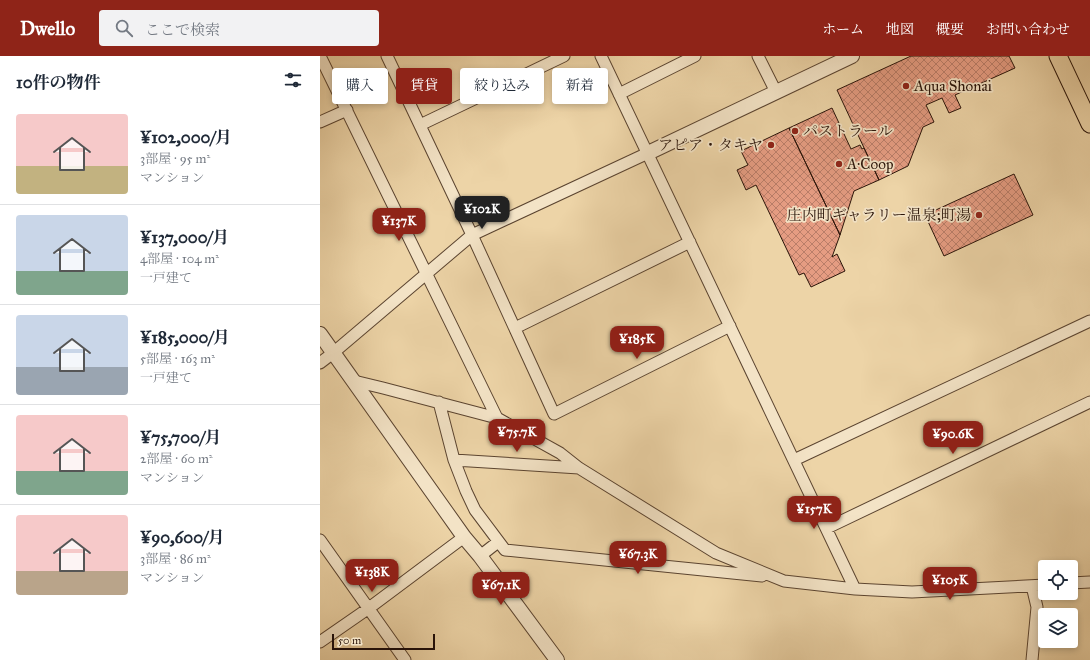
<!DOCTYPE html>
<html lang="ja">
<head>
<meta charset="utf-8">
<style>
  body { margin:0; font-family:"IM FELL Great Primer","Noto Serif JP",serif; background:#f2f2f3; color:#1f2937; height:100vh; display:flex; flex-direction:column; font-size:15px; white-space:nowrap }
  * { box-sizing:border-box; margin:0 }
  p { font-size:13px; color:#747a83 }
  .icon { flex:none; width:22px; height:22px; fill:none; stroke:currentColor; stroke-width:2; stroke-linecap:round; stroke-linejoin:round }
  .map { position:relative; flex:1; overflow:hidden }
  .side { display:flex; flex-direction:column; background:#fff; width:320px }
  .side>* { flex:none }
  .hud { position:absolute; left:12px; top:12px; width:380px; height:36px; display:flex; gap:8px }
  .tools { position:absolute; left:718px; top:504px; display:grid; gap:8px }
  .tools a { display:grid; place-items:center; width:40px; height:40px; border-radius:4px; background:#fff; box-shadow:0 2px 6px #0003; font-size:20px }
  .scale { position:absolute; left:12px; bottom:10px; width:103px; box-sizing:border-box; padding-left:4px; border:2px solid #2a1409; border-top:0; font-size:11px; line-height:14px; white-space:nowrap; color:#2a1409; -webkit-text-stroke:3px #f3e3c6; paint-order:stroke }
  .price { position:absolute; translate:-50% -34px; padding:0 9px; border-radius:8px; background:#8f2418; color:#fff; font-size:13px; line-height:26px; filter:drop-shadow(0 1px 2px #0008) }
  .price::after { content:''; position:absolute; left:50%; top:24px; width:12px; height:9px; margin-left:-6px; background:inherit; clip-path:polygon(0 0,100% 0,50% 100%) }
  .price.on { background:#222; color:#fff }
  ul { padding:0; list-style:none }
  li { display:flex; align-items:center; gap:12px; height:100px; padding:0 16px }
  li+li { border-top:1px solid #e0e1e3 }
  li span { display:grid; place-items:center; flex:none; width:112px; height:80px; border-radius:4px; color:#555 }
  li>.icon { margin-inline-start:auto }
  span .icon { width:48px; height:48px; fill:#fffc; stroke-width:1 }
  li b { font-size:17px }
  h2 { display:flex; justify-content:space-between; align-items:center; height:48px; padding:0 16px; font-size:17px }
  .chip { padding:0 14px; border-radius:4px; background:#fff; box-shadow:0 2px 6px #0003; font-size:14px; line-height:36px }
  .chip.on { background:#8f2418; color:#fff }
  header { display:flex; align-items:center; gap:24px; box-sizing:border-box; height:56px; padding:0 20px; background:#8f2418; color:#fff }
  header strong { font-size:19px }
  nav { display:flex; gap:22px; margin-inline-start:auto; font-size:14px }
  .search { width:280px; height:36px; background:#f2f2f3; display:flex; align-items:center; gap:10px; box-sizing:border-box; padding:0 14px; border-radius:4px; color:#747a83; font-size:15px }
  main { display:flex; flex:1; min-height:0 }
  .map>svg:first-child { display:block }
</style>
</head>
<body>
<header>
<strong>Dwello</strong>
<div class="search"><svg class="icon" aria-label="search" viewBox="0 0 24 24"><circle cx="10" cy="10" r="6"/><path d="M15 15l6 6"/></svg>ここで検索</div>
<nav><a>ホーム</a><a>地図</a><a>概要</a><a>お問い合わせ</a></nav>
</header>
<main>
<section class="side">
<h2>10件の物件<svg class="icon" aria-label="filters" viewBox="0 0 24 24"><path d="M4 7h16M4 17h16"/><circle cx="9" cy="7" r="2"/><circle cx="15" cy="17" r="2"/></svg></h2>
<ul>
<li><span style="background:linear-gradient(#f6c9c9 65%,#c2b280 0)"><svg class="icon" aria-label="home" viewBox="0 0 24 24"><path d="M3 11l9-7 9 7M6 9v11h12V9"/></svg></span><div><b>¥102,000/月</b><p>3部屋 · 95 m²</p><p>マンション</p></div></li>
<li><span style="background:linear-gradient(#c9d6e8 70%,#7fa58c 0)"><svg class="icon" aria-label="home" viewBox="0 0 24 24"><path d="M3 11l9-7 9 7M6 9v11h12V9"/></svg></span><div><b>¥137,000/月</b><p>4部屋 · 104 m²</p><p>一戸建て</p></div></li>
<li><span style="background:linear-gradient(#c9d6e8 65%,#9aa5b1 0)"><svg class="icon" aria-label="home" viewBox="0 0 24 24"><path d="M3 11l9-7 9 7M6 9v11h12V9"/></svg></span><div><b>¥185,000/月</b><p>5部屋 · 163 m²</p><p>一戸建て</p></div></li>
<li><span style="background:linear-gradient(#f6c9c9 70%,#7fa58c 0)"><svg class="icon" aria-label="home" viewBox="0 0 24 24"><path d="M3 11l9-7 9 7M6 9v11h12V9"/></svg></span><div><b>¥75,700/月</b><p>2部屋 · 60 m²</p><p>マンション</p></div></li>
<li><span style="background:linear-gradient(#f6c9c9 70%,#b9a48a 0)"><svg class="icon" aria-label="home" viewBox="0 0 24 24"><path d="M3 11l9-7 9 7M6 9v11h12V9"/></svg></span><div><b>¥90,600/月</b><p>3部屋 · 86 m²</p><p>マンション</p></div></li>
</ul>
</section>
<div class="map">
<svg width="770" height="604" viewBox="0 0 770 604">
  <defs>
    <pattern id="building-cross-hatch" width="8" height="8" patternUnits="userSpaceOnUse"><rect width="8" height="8" fill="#e59c82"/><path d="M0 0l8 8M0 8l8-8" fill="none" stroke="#ba7e69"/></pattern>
  </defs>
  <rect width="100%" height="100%" fill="#edd4a7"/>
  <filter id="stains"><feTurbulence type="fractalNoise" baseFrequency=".005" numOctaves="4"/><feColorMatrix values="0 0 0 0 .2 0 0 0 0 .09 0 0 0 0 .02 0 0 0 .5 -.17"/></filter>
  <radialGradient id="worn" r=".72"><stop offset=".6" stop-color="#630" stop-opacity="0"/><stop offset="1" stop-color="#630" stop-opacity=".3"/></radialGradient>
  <path fill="url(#building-cross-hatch)" stroke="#2a1409" d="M591,0H689L695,12L635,39L641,52L629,57L622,42L606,49L614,66L603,71L588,110L559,124L517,34Z
    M512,52L531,93L540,89L542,93L544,92L559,124L534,135L520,179L469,72Z
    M469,72L520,179L512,201L517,198L525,215L491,231L484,217L479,219L436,129L426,134L417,114L428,109L421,95Z
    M694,118L713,159L624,200L605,159Z"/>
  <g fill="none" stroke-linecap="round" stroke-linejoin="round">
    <defs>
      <path id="minor" d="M0,0L177,362
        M67,0L152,179L234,358L410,270
        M281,0L535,533
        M438,0L456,36
        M299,38L375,0
        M0,66L27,54
        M100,69L244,0
        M195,272L370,186
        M0,307L13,297L152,179L328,97
        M34,325L63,332L177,362L240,397L259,412L396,497L464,525L535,533L592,536L725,529
        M119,346L134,404L146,435L155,454L185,494L442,520
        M134,404L259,412
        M474,404L770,265
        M507,472L770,346
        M0,484L85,604
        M160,500L178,486
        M751,527L770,526
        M0,586L49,552L144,481
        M712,604L717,551L712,530"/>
      <path id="tertiary" d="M328,97L532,0
        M0,278L144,481L160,500L237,604"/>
      <path id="primary" d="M738,0L770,68"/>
    </defs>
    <use href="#minor" stroke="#5b4430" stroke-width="13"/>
    <use href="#tertiary" stroke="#5b4430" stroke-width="16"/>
    <use href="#primary" stroke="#2a1409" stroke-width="19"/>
    <use href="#minor" stroke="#f3e3c6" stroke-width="11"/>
    <use href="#tertiary" stroke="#f3e3c6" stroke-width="14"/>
    <use href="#primary" stroke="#edd4a7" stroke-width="17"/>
  </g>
  <g fill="#8f2418" stroke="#f3e3c6" stroke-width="1.5">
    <circle cx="586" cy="30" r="4"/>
    <circle cx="475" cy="75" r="4"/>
    <circle cx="451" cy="89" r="4"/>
    <circle cx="519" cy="108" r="4"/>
    <circle cx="659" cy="159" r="4"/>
  </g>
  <g text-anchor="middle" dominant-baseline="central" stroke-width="3.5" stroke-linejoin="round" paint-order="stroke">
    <g font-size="15" fill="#2a1409" stroke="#f3e3c6" text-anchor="start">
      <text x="594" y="30">Aqua Shonai</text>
      <text x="483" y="75">パストラール</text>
      <text x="443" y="89" text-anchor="end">アピア・タキヤ</text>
      <text x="527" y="108">A·Coop</text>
      <text x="651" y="159" text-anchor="end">庄内町ギャラリー温泉;町湯</text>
    </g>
  </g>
  <rect width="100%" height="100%" filter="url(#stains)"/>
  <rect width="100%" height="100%" fill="url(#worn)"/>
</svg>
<div class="tools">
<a><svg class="icon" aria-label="locate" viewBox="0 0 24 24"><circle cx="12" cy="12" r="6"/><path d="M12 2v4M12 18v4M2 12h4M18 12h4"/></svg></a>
<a><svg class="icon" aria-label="layers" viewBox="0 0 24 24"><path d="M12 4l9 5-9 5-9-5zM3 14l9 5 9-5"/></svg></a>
</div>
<div class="scale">50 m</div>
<b class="price on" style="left:162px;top:174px">¥102K</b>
<b class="price" style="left:79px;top:186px">¥137K</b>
<b class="price" style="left:317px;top:304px">¥185K</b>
<b class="price" style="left:197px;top:397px">¥75.7K</b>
<b class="price" style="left:633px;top:399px">¥90.6K</b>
<b class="price" style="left:494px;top:474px">¥157K</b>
<b class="price" style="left:318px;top:519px">¥67.3K</b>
<b class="price" style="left:52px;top:537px">¥138K</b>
<b class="price" style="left:630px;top:545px">¥105K</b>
<b class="price" style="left:181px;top:550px">¥67.1K</b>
<div class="hud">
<a class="chip">購入</a>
<a class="chip on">賃貸</a>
<a class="chip">絞り込み</a>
<a class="chip">新着</a>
</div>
</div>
</main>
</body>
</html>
